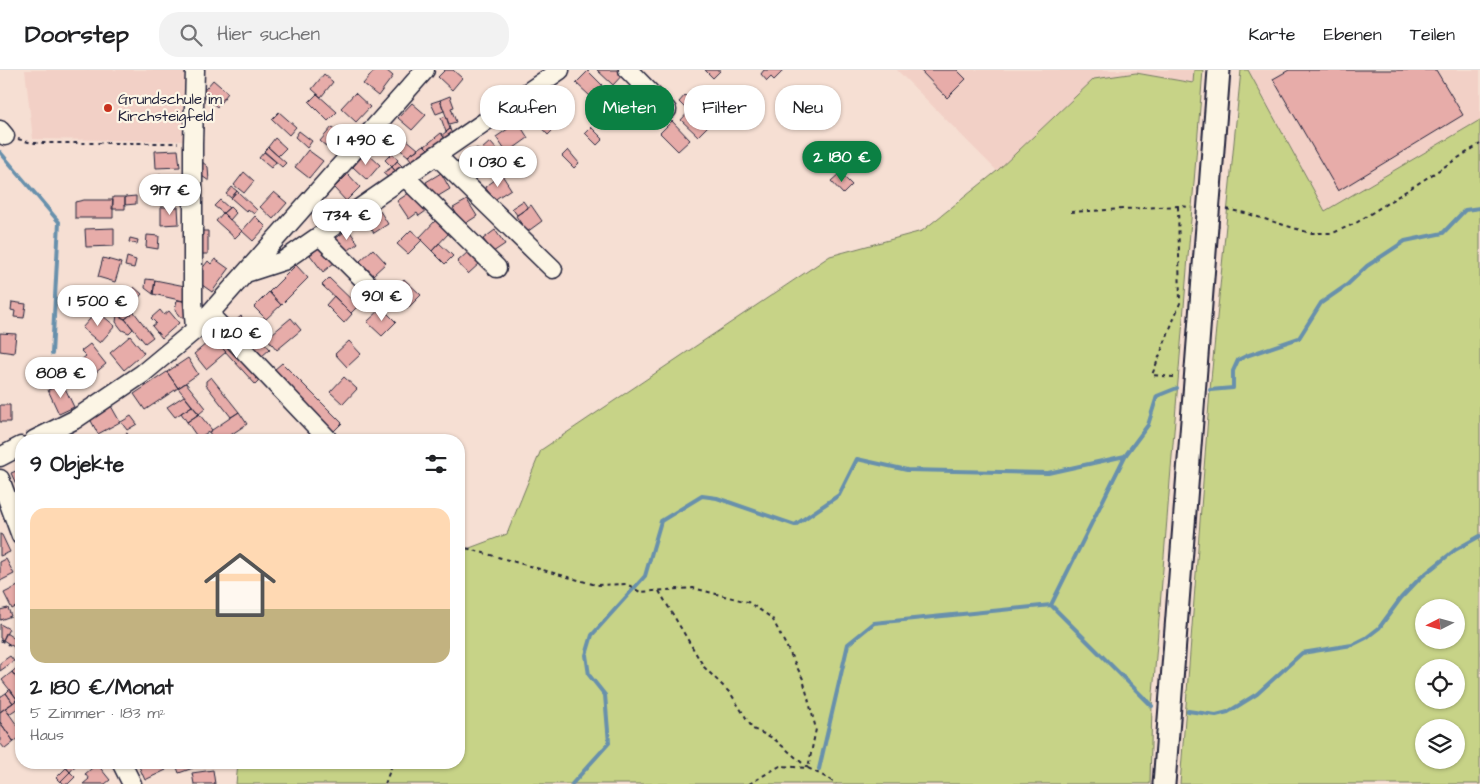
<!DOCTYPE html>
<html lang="de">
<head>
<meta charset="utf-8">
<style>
  body { margin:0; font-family:"Architects Daughter",sans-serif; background:#f2f2f2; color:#202124; height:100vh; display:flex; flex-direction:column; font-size:19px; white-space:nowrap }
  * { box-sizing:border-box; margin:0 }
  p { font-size:16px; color:#757577 }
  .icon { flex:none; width:28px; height:28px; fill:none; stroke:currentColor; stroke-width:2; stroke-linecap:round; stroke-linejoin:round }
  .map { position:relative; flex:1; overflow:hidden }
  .drawer { position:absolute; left:15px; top:364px; width:450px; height:335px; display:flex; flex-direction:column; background:#fff; border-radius:20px; box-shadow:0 1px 4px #0004 }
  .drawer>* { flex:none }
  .guide { position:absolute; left:480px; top:15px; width:475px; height:45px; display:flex; gap:10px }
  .needle { width:32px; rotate:264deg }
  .controls { position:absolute; left:1415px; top:529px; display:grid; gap:10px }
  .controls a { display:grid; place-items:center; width:50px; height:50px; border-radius:50%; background:#fff; box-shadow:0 1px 4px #0004; font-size:25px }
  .price { position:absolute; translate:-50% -42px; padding:0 11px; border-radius:18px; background:#fff; color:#222; font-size:16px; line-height:32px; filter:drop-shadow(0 1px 2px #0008) }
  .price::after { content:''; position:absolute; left:50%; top:30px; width:15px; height:11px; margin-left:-8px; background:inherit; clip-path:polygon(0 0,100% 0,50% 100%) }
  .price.current { background:#0b8043; color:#fff }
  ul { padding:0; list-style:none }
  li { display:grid; align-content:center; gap:10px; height:265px; padding:0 15px }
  li span { display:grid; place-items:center; height:155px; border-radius:15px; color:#555 }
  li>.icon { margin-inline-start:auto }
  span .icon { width:90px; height:90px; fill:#fffc; stroke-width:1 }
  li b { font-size:21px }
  h2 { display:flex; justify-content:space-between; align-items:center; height:60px; padding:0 15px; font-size:21px }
  .pill { padding:0 18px; border-radius:20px; background:#fff; box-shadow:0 1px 4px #0004; font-size:18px; line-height:45px }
  .pill.current { background:#0b8043; color:#fff }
  header { display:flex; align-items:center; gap:30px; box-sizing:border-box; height:70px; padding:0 25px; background:#fff; border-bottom:1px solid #e0e0e0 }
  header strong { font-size:24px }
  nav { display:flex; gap:28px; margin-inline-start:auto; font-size:18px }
  .search { width:350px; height:45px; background:#f2f2f2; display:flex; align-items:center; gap:12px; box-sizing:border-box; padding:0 18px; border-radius:20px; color:#757577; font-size:19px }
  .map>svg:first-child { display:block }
</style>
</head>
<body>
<header>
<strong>Doorstep</strong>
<div class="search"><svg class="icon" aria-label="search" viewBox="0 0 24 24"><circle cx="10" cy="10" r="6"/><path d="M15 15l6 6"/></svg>Hier suchen</div>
<nav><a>Karte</a><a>Ebenen</a><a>Teilen</a></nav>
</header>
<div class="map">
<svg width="1480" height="714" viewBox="0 0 1480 714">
  <rect width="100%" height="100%" fill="#f6dfd3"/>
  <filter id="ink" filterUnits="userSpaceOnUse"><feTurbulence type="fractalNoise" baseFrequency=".02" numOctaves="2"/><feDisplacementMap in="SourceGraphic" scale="10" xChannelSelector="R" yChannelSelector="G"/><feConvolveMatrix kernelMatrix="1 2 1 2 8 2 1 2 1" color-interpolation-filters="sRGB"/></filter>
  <g filter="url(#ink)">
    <path fill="#f2d0c6" d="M25,0H189L186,71L33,69Z
      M897,0H1194L1193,13L1136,3L1094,10L997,101Z
      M1248,0H1480V50L1325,141Z"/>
    <path fill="#c7d387" stroke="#747a61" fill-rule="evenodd" d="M1194,0H1203L1152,636L1150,714H236L238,693L459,692V482L507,464L541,380L830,186L922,161L997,101L1094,9L1136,3L1193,13Z
      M1241,0H1248L1325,141L1480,50V714H1180L1210,320ZM1424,538H1456V570H1424ZM1424,598H1456V630H1424ZM1424,658H1456V690H1424Z"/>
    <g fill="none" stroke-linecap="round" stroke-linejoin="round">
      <path stroke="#6790ac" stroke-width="4" d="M0,82L59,152L52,284
        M1210,320L1233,318V301L1238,290L1246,286L1299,268L1321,233L1347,215L1367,196L1405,171L1443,163L1465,140L1480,138
        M1051,535L1152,636
        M1188,641L1216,645L1228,642L1257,624L1302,583L1352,575L1366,568L1379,558L1401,528L1420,508L1455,480L1480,466
        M819,699L848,574L874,553L1051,535L1125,386
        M572,714L609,673L605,625L589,605L586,585L592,565L645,506L661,451L702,426L717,428L795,455L839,425L857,389L907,400L1048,403L1125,386L1148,355L1157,326L1177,318"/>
    </g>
    <path fill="#e7aca9" stroke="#22223b" d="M375,0H386L393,6L378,26L363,14Z
      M445,0H453L462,8L452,20L438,7Z
      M597,0H622L625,2L613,15Z
      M705,0H721L713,8Z
      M764,0H781L782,2L774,10L771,7L767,11L761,4Z
      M920,0H957L966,9L947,28Z
      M1289,0H1436L1463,45L1338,121L1273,9Z
      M588,1L602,15L590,26L576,13Z
      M324,4L333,12L321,27L312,19Z
      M213,10L228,23L217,37L201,24Z
      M355,23L370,37L356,52L341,38Z
      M317,24L337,42L328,51L309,32Z
      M685,25L693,33L687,40L679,32Z
      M450,26L454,37L451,38L456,52L449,54L440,30Z
      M440,30L444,41L436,44L431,33Z
      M553,30L568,46L558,55L543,40Z
      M412,33L426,45L412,60L398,48Z
      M692,38L709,55L698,66L681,50Z
      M624,39L636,51L628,58L617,46Z
      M543,40L558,55L548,65L533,49Z
      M279,42L296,57L289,65L272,49Z
      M446,46L450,59L446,62L441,48Z
      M672,51L690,70L678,81L660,63Z
      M518,52L528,68L507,83L496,67Z
      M332,57L345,68L333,82L320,71Z
      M591,57L603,69L597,75L585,63Z
      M450,59L453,67L447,71L442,65Z
      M299,61L312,71L307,78L295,67Z
      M441,63L447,71L431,82L425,76Z
      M275,68L286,78L278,86L268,77Z
      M406,69L418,79L408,86L398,78Z
      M490,72L499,82L491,89L482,79Z
      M424,75L431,82L414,94L408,86Z
      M268,77L286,93L282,97L264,81Z
      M477,78L490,97L474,109L461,90Z
      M178,80L180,97L156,98L155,81Z
      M308,80L323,91L309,108L295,97Z
      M568,80L579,93L574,98L562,86Z
      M264,82L276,92L271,98L259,88Z
      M366,82L380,95L367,110L353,97Z
      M392,83L398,90L392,97L385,90Z
      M199,89L208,97L209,111L199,104Z
      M397,91L402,96L396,102L392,97Z
      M392,97L398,104L390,109L383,103Z
      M244,102L254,111L244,123L234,115Z
      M441,103L450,119L435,128L426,112Z
      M840,103L852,115L843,124L831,111Z
      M348,104L360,117L346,131L334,118Z
      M159,105H178L179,121L159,122Z
      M502,105L511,119L494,130L485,117Z
      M232,117L237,121L231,128L226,124Z
      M237,121L257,140L254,144L248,139L247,142L231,128Z
      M412,121L426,141L419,146L417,143L409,149L397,131Z
      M274,122L287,133L273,149L260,137Z
      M136,126V134L125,135V127Z
      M113,127H125V139H112Z
      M84,130H113V148H75V132Z
      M220,130L229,138L223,143L214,136Z
      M467,130L477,146L463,155L453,138Z
      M523,131L528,138L517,145L512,138Z
      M531,135L542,151L527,162L516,146Z
      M161,137H178L179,154L161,155Z
      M230,137L236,143L230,150L223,143Z
      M380,141L388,154L374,163L366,150Z
      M223,143L242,161L235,168L216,151Z
      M255,146L266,157L253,171L242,161Z
      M436,150L449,163L432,181L419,168Z
      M114,158V176L86,177L85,159Z
      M348,159L358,173L345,183L335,169Z
      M411,160L422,170L408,184L397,174Z
      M495,160L505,174L493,182L483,169Z
      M197,161H208V184H197Z
      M147,165L159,166L158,179L146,177Z
      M130,168L138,170L137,174L129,172Z
      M439,173L453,186L445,194L432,181Z
      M322,175L335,192L323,202L310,185Z
      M373,179L386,193L373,205L360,191Z
      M469,181L480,193L468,204L457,192Z
      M127,187L136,190L134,198L125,196Z
      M103,188L121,193L115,212L98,207Z
      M215,189L229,199L212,222L198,212L197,205L208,191L211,194Z
      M296,195L308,208L281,235L269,222Z
      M329,208L358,236L351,243L322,215Z
      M146,209L155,210L153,224L145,218Z
      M404,209L421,225L407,239L391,223Z
      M155,210L190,217L188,232L153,224Z
      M134,217L142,224L131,236L123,230Z
      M269,222L281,235L266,249L254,237Z
      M334,226L352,244L344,253L326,235Z
      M122,229L134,242L125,249L117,245L123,241L117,234Z
      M177,230L188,232L187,247H180L175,240Z
      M12,232L26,234L24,248L14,247L15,241L11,240Z
      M382,238L396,252L382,266L367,252Z
      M160,240L164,245L169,241L179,253L162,268L152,256L156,253L151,248Z
      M97,241L115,256L100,273L82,258Z
      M134,242L153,267L145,273L125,249Z
      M117,245L125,249L133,259L129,263L122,260L116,252Z
      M241,246L270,279L261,287L232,254Z
      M291,248L301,260L277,280L267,268Z
      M0,263L16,264L14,283L0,281Z
      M219,263L261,308L255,314L213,268Z
      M130,266L144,283L124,300L110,283Z
      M213,268L226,282L206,299L194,284Z
      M349,271L361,284L347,297L335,284Z
      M90,274L106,294L89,308L77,293L86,286L81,281Z
      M188,288L198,304L178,318L167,302Z
      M282,293L342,353L334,361L274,300Z
      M167,302L178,318L145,340L134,324Z
      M211,307L239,342L231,347L206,315V311Z
      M344,307L357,319L343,334L330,322Z
      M186,313L206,338L199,344L178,318Z
      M63,314L74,337L59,344L48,320Z
      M184,326L192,336L175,347L167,337Z
      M0,335H10V352H0Z
      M111,336L120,352L98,364L90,349Z
      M192,336L199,344L187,352L181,343Z
      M239,342L247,354L223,370H214L209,362Z
      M199,344L212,360L198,368L187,352Z
      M131,346L137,354L127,360L121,352Z
      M127,363L131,370H115Z
      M21,399V425L11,403Z
      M0,464L2,465L10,482L0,486Z
      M6,489L14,504L0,511V492Z
      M18,516L21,522V534L12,539L4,523Z
      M8,538L11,546L0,550V540Z
      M0,554L9,559L3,570L0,568Z
      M6,563L18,571L14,577L3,570Z
      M10,586L14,591L0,601V593Z
      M21,594V614L12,602Z
      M12,602L21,614V627L17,629L2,610Z
      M10,619L17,629L13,633L6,623Z
      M6,623L13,633L0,642V627Z
      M20,628L21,636L9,644L5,638Z
      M5,638L21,661V666L14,672L0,652V642Z
      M0,652L14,672L5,679L0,673Z
      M62,692H73L75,696L70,702Z
      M137,692H163L166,700L145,710Z
      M175,692H191L193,698L179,703Z
      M97,694L110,710L105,714H83L89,709L85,704Z
      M66,698L70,702L60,712L56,708Z
      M213,700L215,714H194L192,703Z
      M70,702L75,707L68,714H64L61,711Z"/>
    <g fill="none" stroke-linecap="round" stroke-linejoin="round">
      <defs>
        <path id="minor" d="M195,0L193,73V230L195,260
          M628,0L667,40
          M0,60L5,66
          M436,85L553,199
          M404,106L497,198
          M320,166L377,223
          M246,203L283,191L560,0
          M210,245L327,368
          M34,370L74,350L142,304L195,260L425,0
          M0,387L21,376
          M0,409L21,466
          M121,692L132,714"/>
        <path id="major" d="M1210,119L1219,0
          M1164,714L1207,156"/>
      </defs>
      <use href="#minor" stroke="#22223b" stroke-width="21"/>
      <use href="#major" stroke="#22223b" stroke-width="25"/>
      <path stroke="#22223b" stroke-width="2" stroke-dasharray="4 4" stroke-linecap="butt" d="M18,69L32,73H178
        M1226,139L1245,143L1310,163H1333L1356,153L1480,74
        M1071,142L1178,136L1191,137
        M1174,307L1152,305L1180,233L1178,136
        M459,476L596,515L627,514L640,522L693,518L748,532L772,548L803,609L816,659L808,698
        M659,521L704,597L731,624L753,659L773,668L808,698
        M0,570L21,582
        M385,714L393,692
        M749,714L780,696L808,698L829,709L836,714"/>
      <use href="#minor" stroke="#fcf5e5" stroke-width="18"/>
      <use href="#major" stroke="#fcf5e5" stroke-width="21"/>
      <defs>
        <path id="major-bridge" d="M1207,156L1210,119"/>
      </defs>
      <use href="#major-bridge" stroke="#22223b" stroke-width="25" stroke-linecap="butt"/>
      <use href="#major-bridge" stroke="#fcf5e5" stroke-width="21"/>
    </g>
  </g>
  <circle fill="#c8321e" stroke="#fcf5e5" stroke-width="2" cx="108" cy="38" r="5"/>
  <g text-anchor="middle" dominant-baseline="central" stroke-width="4.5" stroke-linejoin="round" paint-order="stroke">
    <g font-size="15" fill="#22223b" stroke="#fcf5e5" text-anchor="start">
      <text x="118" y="29">Grundschule im<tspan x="118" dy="17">Kirchsteigfeld</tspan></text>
    </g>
  </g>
</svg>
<div class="controls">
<a><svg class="needle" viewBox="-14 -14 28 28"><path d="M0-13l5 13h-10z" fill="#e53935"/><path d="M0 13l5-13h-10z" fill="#757577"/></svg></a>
<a><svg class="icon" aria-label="locate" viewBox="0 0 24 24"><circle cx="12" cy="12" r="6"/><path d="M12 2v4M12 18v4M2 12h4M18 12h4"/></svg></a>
<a><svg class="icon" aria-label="layers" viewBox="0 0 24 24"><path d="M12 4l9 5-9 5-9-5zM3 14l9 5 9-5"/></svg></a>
</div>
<b class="price" style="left:366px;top:96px">1 490 €</b>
<b class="price current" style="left:842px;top:113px">2 180 €</b>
<b class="price" style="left:498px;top:118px">1 030 €</b>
<b class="price" style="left:170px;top:146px">917 €</b>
<b class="price" style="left:347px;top:171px">734 €</b>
<b class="price" style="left:382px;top:252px">901 €</b>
<b class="price" style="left:98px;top:257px">1 500 €</b>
<b class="price" style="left:237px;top:289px">1 120 €</b>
<b class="price" style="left:61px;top:329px">808 €</b>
<div class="guide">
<a class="pill">Kaufen</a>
<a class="pill current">Mieten</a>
<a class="pill">Filter</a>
<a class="pill">Neu</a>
</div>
<section class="drawer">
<h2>9 Objekte<svg class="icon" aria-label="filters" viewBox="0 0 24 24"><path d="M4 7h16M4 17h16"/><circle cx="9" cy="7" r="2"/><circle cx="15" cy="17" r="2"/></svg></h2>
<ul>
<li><span style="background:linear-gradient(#ffd9b3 65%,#c2b280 0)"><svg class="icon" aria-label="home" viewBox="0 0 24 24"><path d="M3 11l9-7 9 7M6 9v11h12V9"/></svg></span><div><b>2 180 €/Monat</b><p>5 Zimmer · 183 m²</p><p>Haus</p></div></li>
</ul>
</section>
</div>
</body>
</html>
